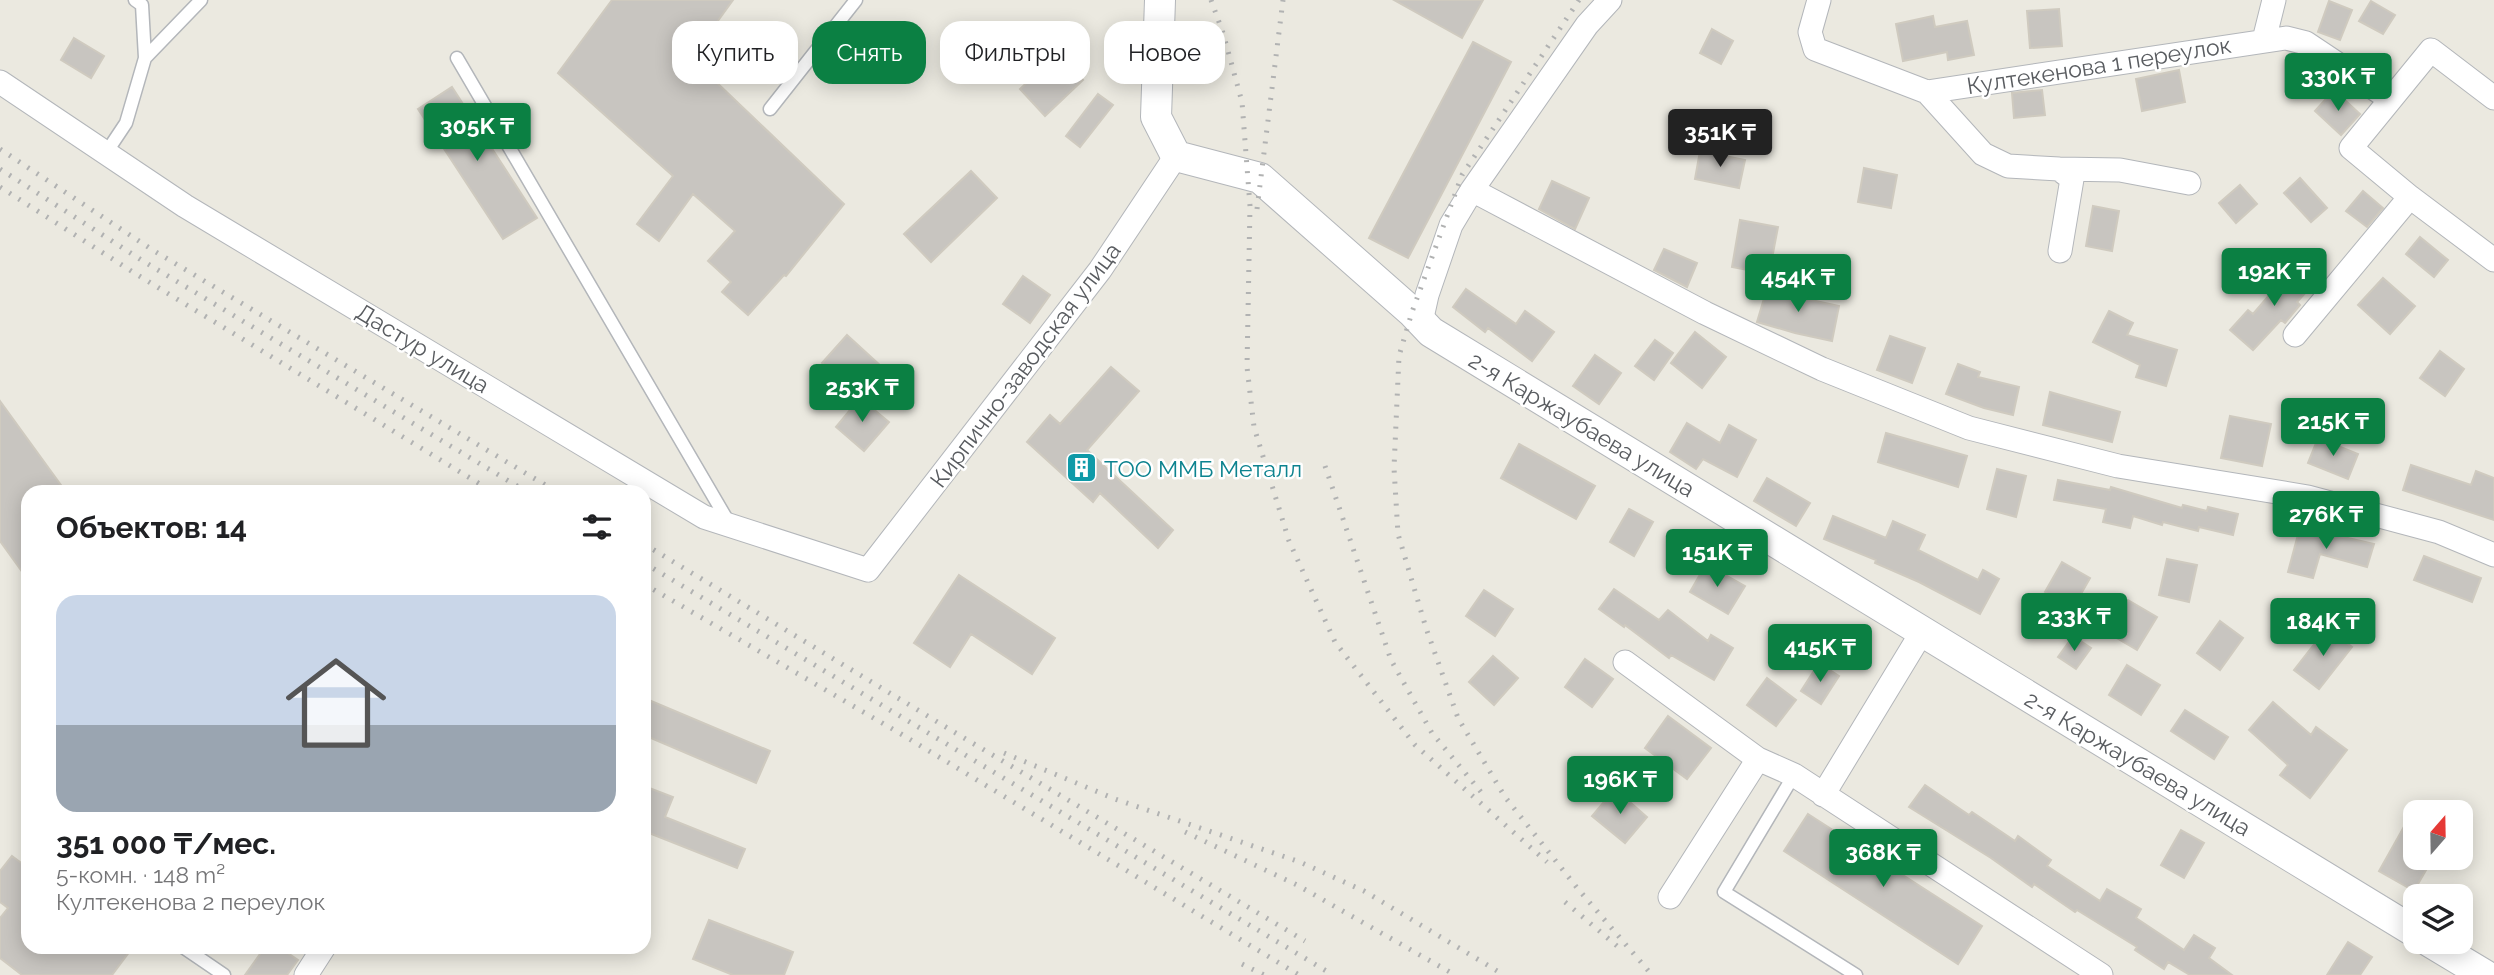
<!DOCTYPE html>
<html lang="ru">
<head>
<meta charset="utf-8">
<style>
  body { margin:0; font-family:Raleway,sans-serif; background:#f2f2f2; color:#202124; height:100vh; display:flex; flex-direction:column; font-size:26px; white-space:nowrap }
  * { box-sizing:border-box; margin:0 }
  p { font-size:23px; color:#757577 }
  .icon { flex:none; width:38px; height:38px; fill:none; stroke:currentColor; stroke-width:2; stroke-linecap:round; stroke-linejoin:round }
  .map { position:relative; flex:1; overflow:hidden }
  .details { position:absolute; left:21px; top:485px; width:630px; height:469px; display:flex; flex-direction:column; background:#fff; border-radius:21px; box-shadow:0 4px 18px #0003 }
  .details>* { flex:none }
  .banner { position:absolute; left:672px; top:21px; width:665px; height:63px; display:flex; gap:14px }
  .needle { width:46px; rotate:20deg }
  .buttons { position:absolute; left:2403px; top:800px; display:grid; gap:14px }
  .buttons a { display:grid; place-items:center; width:70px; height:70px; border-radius:14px; background:#fff; box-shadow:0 4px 18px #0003; font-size:35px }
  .price { position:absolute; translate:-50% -60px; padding:0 16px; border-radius:7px; background:#0b8043; color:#fff; font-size:23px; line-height:46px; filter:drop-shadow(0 2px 4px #0008) }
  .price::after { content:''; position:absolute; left:50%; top:42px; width:21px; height:16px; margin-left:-10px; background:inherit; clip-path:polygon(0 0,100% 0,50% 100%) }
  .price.current { background:#222; color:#fff }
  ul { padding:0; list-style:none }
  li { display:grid; align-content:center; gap:14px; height:371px; padding:0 35px }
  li+li { border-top:2px solid #e0e0e0 }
  li span { display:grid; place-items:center; height:217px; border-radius:21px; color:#555 }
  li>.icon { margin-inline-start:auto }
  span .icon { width:126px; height:126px; fill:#fffc; stroke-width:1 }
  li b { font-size:30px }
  h2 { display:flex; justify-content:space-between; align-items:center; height:84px; padding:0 35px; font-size:30px }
  .pill { padding:0 24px; border-radius:21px; background:#fff; box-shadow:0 4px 18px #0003; font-size:24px; line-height:63px }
  .pill.current { background:#0b8043; color:#fff }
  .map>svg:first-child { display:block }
</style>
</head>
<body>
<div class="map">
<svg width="2494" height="975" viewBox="0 0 2494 975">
  <rect width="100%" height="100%" fill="#ebe9e0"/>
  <path fill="#c8c5c0" stroke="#cfcabf" stroke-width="2" d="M612,0H733L691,58L844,204L786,276L784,275L748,315L722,292L731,282L708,261L735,231L693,194L659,241L637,224L673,176L558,73Z
    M1394,0H1483L1462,38Z
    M2329,1L2352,10L2340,40L2318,32Z
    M2371,1L2395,15L2383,34L2359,21Z
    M2059,9L2062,46L2030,48L2027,11Z
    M1933,16L1935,27L1967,21L1974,55L1948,60L1947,52L1903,61L1896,24Z
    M1712,29L1733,41L1721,64L1700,53Z
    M74,38L104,56L91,78L61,60Z
    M1473,42L1511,62L1408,258L1369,238Z
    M1058,53L1083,80L1045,116L1020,89Z
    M2179,70L2185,102L2142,111L2136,79Z
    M452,87L537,218L503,239L418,109Z
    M2042,90L2045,115L2014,118L2012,93Z
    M2334,90L2360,114L2341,135L2315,111Z
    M1098,94L1113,105L1080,147L1066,136Z
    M1700,151L1745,160L1739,188L1695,179Z
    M1864,168L1897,175L1891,208L1858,202Z
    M971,171L997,198L931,262L904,234Z
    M2300,178L2327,208L2311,222L2284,193Z
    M1552,181L1589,198L1575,229L1539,209Z
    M2240,185L2257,204L2236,223L2219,203Z
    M2363,191L2383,208L2367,227L2346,211Z
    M2093,206L2119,211L2112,251L2086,246Z
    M1740,220L1778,227L1769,274L1732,267Z
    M2420,237L2448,260L2434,277L2406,254Z
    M1664,249L1697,263L1687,287L1654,270Z
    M2296,264L2316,281L2297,302L2300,305L2285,323L2281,320L2253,350L2230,330L2248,310L2253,314Z
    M1023,276L1050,295L1030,323L1003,304Z
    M2383,278L2415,306L2390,334L2358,305Z
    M1768,285L1802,295V298L1839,306L1832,341L1795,333L1757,322Z
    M1466,289L1516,324L1525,311L1554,332L1532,361L1488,328L1485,332L1453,307Z
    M2109,311L2133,323L2127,335L2177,350L2166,386L2136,377L2140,365L2093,342Z
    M1695,332L1726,357L1702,388L1671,363Z
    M847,335L881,366L856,393L822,363Z
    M1890,336L1925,348L1912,383L1877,370Z
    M1655,340L1673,353L1654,380L1635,366Z
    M2440,351L2464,369L2445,396L2420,378Z
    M1595,355L1621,373L1599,404L1573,386Z
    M1958,364L1980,372L1978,377L2019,387L2013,415L1984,408L1946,394Z
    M1111,367L1139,391L1087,450L1173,530L1158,548L1100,493L1093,502L1027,442L1050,415L1060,424Z
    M2050,392L2120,412L2112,442L2043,425Z
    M860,398L889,422L864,451L836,427Z
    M0,401L66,492H28V580L0,541Z
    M2230,416L2271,424L2262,466L2221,458Z
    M1687,423L1720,443L1729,425L1756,440L1737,477L1703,459L1696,469L1670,452Z
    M1886,433L1967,456L1958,487L1878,462Z
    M2318,438L2358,454L2348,479L2308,463Z
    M1519,444L1595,486L1576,519L1501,478Z
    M2411,465L2471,485L2476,471L2494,478V520L2403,490Z
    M1997,469L2026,476L2016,517L1987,509Z
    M1767,478L1810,503L1796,526L1754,501Z
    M2058,480L2110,490L2111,487L2182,508L2183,505L2207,511L2208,507L2238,514L2233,535L2199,527L2198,531L2163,522L2162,525L2133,516L2130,528L2103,522L2106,509L2054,500Z
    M1629,509L1653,522L1634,556L1610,542Z
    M1833,516L1886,538L1893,521L1925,535L1918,550L1978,580L1983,570L1999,579L1980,614L1919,582L1875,563L1876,560L1824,539Z
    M2300,527L2374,544L2367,567L2320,554L2313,578L2288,572Z
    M2424,556L2481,578L2472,602L2414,580Z
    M2167,559L2197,565L2189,602L2159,595Z
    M2062,562L2090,578L2073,608L2045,592Z
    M1706,564L1745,586L1728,614L1690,592Z
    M959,575L1055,638L1032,674L971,634L950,667L914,643Z
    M1614,589L1659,620L1668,610L1708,641L1711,635L1733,648L1714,680L1671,655L1669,658L1625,625L1624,627L1599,609Z
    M1484,590L1513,609L1495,636L1466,616Z
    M2128,600L2157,617L2137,650L2108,633Z
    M2220,621L2243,638L2220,670L2197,653Z
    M2327,628L2352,647L2319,689L2294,670Z
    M2073,636L2091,648L2076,669L2058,657Z
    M1493,656L1518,678L1494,705L1469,682Z
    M1585,659L1613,679L1592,707L1565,687Z
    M1819,663L1839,676L1821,704L1801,691Z
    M2127,665L2160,685L2141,715L2109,695Z
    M1767,678L1796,700L1776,726L1747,705Z
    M644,698L770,751L756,783L644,735Z
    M2273,702L2311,735L2316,727L2347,750L2310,798L2280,775L2288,765L2249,730Z
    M2185,710L2228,737L2214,759L2171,731Z
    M1668,716L1711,748L1687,779L1645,748Z
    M1925,785L1969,815L1972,812L2015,841L2018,836L2051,860L2047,866L2100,901L2107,889L2141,909L2136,918L2184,950L2194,935L2215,948L2209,958L2232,975H2190L2168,962L2164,969L2135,950L2137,947L2077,910L2075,912L2034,884L2032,887L1991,858L1909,807Z
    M644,786L673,797L665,817L745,849L737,868L644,831Z
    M1615,789L1647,817L1625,843L1592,816Z
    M2415,807V858H2433L2414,891L2379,871Z
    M1808,814L1982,926L1958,964L1784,851Z
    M2181,830L2204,843L2184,878L2161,865Z
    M12,856L28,868V947H133L112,975H22L0,958V918L8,908L0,902V871Z
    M709,920L793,952L784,975H733L693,959Z
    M2348,942L2372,957L2360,975H2327Z
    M265,947H279L298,960L287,975H245Z"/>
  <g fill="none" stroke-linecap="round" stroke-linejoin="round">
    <defs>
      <path id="service" d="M145,58L201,0
        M457,58L729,523
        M770,109L856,0
        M106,153L126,123L145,58L142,5L135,0
        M1794,775L1724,892L1856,975
        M183,947L224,975"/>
      <path id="minor" d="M1819,0L1810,32L1815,49L1927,92L2286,38L2306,43L2390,99
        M2264,40L2274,0
        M0,82L185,206L704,517L868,570L1100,270L1176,156
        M1927,92L1983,154L2008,166L2059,169L2072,179L2060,251
        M2494,98L2431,50L2351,148L2410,197L2494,260
        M2059,169L2120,170L2189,183
        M1472,190L1705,313L1822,369L1969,428L2118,466L2308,497L2439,532L2494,555
        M1421,322L1427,295L1451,225L1472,190L1587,25L1610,0
        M2295,335L2410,197
        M1625,662L1758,759L1794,775L2101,975
        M1823,795L1922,632
        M1670,897L1758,759
        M306,975L324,947"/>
      <path id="tertiary" d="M1160,0L1156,117L1176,156L1260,178L1412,312L1431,332L2415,932
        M2430,942L2485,975"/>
    </defs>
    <use href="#service" stroke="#b3b6ba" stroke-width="15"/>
    <use href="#minor" stroke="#b3b6ba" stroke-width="25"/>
    <use href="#tertiary" stroke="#b3b6ba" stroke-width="32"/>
    <use href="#service" stroke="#fff" stroke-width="12"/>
    <use href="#minor" stroke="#fff" stroke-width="23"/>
    <use href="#tertiary" stroke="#fff" stroke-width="30"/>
    <path stroke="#b1b2b2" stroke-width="5" stroke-dasharray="2 9" stroke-linecap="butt" d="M1211,0L1223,33L1242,102L1250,206L1247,367L1254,427L1289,541L1335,642L1415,745L1547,862
      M1579,0L1462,175L1412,312L1399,356L1394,468L1398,534L1426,628L1458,718L1505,797L1578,889L1652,975
      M0,149L151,249L557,492
      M0,169L143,261L527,492
      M0,187L136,274L493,492
      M1257,209L1283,0
      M1325,466L1391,660L1432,733L1486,798
      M644,544L959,735L1305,941
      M644,563L1333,975
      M644,584L901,734L1299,975
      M1004,753L1115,799L1300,862L1364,891L1504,975
      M1185,832L1297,885L1455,975
      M1565,902L1617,946
      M1242,964L1264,975"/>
  </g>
  <defs>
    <symbol id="building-square" viewBox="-11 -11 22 22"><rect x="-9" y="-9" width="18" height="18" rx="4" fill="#0f9aa8" stroke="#fff"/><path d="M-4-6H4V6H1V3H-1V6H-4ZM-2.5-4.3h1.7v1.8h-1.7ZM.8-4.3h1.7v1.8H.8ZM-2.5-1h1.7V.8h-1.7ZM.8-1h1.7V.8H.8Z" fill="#fff"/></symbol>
  </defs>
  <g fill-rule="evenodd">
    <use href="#building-square" x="1064" y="450" width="35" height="35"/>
  </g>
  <g text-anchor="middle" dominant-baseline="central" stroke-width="5" stroke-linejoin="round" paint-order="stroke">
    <g font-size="23" fill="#595c60" stroke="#fff">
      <text transform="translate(2099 65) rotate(-9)">Култекенова 1 переулок</text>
      <text transform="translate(423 348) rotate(31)">Дастур улица</text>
      <text transform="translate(1025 365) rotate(-53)">Кирпично-заводская улица</text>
      <text transform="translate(1582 424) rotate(31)">2-я Каржаубаева улица</text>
      <text transform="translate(2138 763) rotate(31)">2-я Каржаубаева улица</text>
    </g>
    <g font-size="23" fill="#0d838f" stroke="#fff" text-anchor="start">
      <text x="1104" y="468">ТОО ММБ Металл</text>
    </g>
  </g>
</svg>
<div class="buttons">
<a><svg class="needle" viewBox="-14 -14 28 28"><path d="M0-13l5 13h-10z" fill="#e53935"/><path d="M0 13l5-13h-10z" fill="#757577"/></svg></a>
<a><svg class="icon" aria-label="layers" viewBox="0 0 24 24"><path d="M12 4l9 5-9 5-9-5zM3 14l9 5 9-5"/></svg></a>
</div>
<b class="price" style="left:2338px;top:113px">330K ₸</b>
<b class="price" style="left:477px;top:163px">305K ₸</b>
<b class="price current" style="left:1720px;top:169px">351K ₸</b>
<b class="price" style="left:2274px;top:308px">192K ₸</b>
<b class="price" style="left:1798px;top:314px">454K ₸</b>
<b class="price" style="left:862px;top:424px">253K ₸</b>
<b class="price" style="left:2333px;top:458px">215K ₸</b>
<b class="price" style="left:2326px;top:551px">276K ₸</b>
<b class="price" style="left:1717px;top:589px">151K ₸</b>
<b class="price" style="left:2074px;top:653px">233K ₸</b>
<b class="price" style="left:2323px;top:658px">184K ₸</b>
<b class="price" style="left:1820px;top:684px">415K ₸</b>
<b class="price" style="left:1620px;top:816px">196K ₸</b>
<b class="price" style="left:1883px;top:889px">368K ₸</b>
<div class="banner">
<a class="pill">Купить</a>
<a class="pill current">Снять</a>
<a class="pill">Фильтры</a>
<a class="pill">Новое</a>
</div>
<section class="details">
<h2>Объектов: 14<svg class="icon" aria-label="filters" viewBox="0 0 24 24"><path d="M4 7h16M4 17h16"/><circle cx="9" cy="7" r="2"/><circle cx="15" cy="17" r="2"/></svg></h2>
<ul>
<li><span style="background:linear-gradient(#c9d6e8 60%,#9aa5b1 0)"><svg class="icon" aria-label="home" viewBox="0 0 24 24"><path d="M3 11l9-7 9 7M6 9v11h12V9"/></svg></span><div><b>351 000 ₸/мес.</b><p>5-комн. · 148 m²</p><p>Култекенова 2 переулок</p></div></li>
</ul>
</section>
</div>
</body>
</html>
